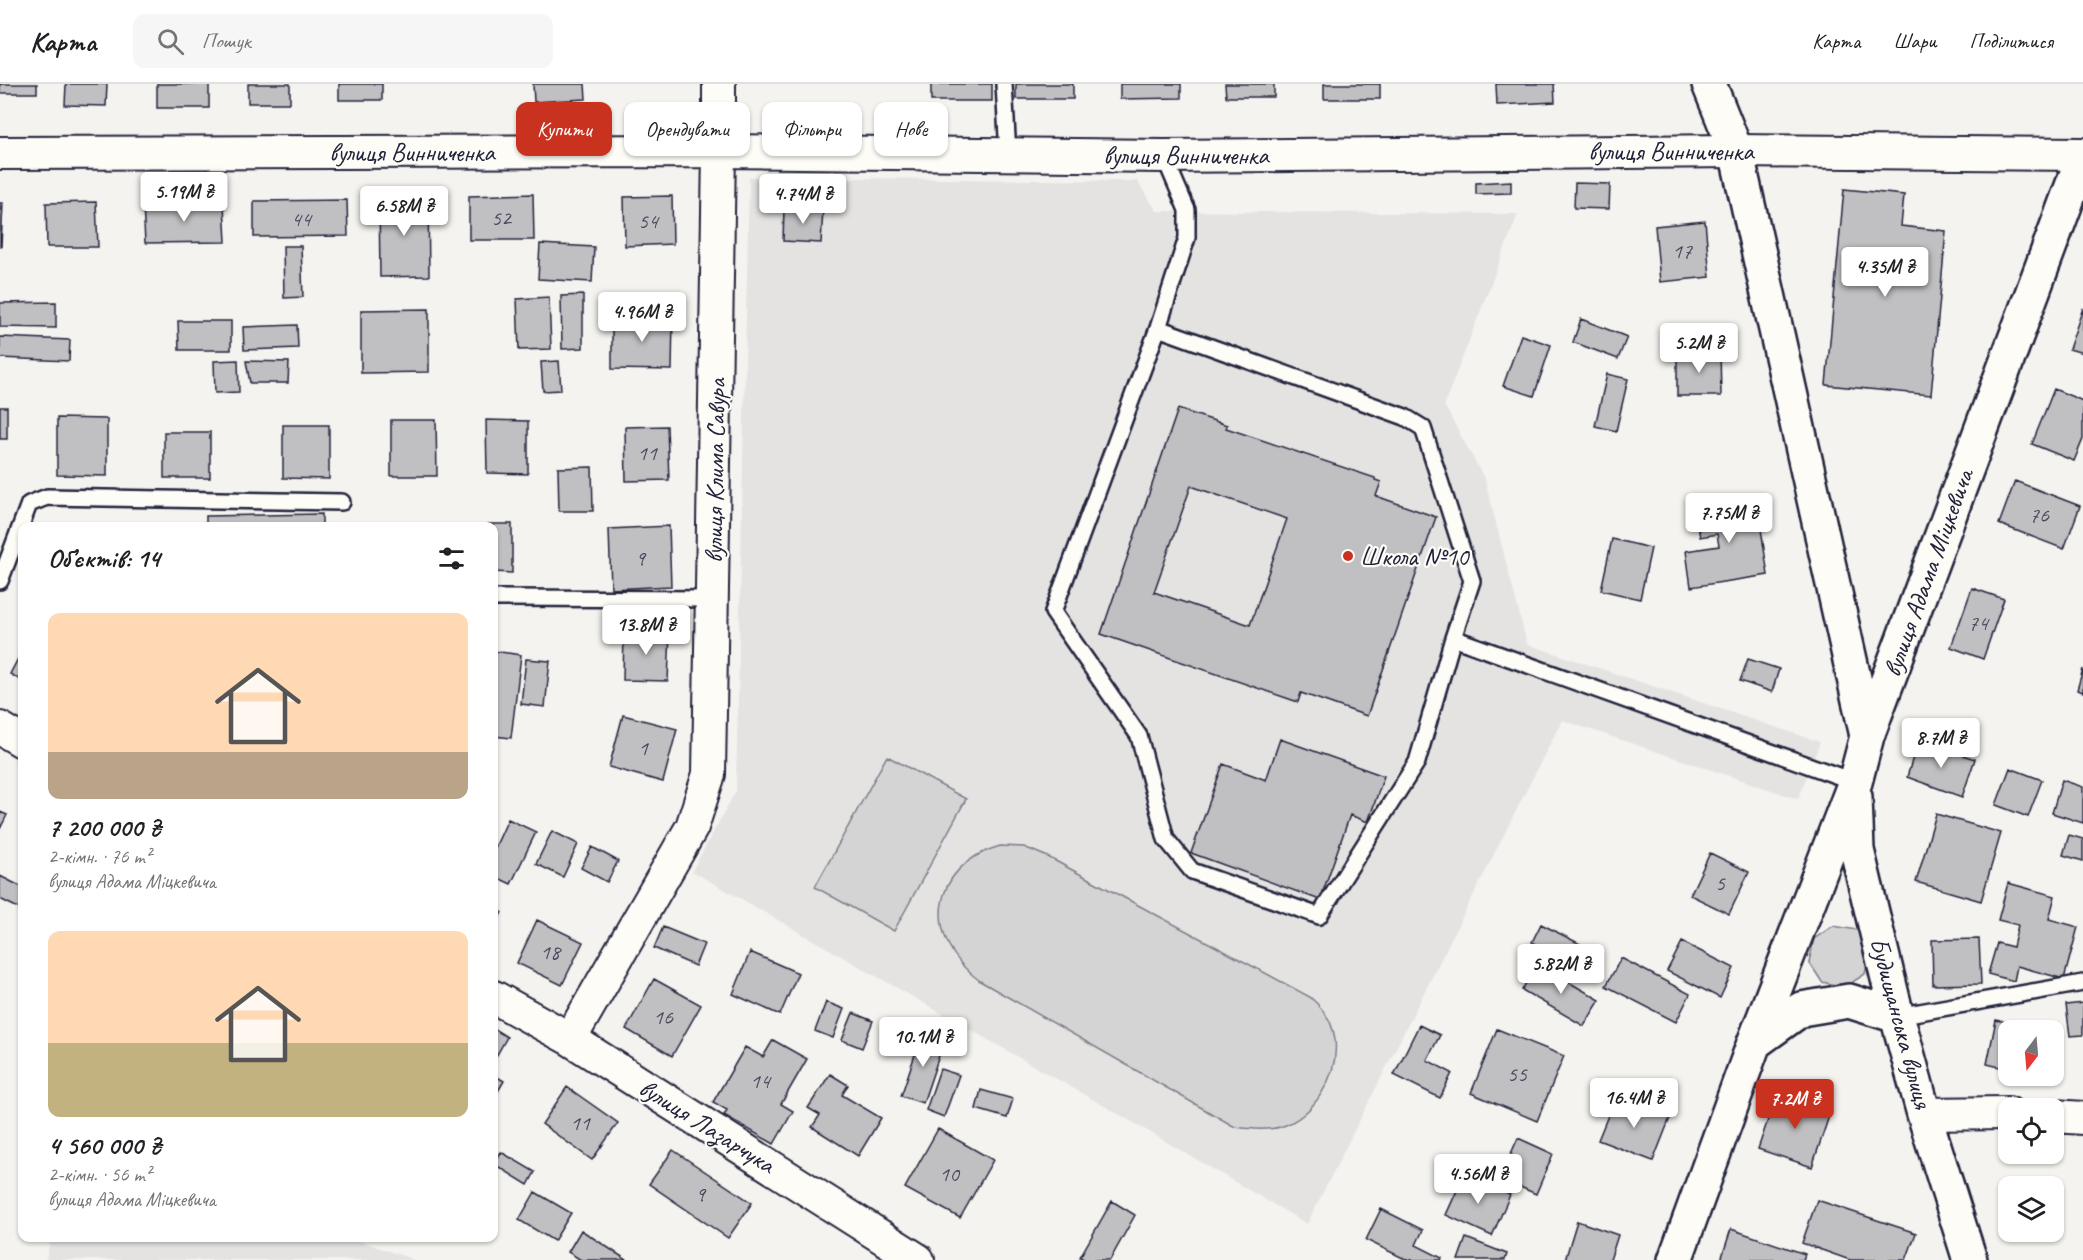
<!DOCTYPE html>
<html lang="uk">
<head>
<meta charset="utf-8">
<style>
  body { margin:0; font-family:Caveat,sans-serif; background:#f6f6f6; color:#202124; height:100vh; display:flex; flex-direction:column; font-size:22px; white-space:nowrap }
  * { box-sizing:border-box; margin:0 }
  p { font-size:20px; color:#757577 }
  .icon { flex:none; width:33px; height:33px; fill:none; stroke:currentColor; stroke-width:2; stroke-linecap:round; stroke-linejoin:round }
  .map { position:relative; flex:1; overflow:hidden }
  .details { position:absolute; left:18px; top:438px; width:480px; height:720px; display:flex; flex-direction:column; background:#fff; border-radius:12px; box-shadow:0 2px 4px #0004 }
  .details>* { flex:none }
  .banner { position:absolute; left:516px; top:18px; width:570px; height:54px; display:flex; gap:12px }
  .needle { width:39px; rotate:196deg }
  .controls { position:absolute; left:1998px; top:936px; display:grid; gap:12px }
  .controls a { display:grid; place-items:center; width:66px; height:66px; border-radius:12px; background:#fff; box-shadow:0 2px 4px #0004; font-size:30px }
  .price { position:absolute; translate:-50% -51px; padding:0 14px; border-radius:6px; background:#fff; color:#222; font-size:20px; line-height:39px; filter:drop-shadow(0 2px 3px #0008) }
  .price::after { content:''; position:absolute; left:50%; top:36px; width:18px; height:14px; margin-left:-9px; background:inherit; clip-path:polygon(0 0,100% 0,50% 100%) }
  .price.active { background:#c8321e; color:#fff }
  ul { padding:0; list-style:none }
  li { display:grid; align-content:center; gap:12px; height:318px; padding:0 30px }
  li span { display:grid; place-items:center; height:186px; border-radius:12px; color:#555 }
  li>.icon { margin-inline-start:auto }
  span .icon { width:108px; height:108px; fill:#fffc; stroke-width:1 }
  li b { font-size:26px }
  h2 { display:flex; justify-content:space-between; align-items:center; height:72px; padding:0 30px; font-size:26px }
  .pill { padding:0 21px; border-radius:12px; background:#fff; box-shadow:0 2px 4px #0004; font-size:21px; line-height:54px }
  .pill.active { background:#c8321e; color:#fff }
  header { display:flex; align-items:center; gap:36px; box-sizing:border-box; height:84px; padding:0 30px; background:#fff; border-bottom:2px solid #e0e0e0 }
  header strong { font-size:28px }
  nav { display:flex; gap:33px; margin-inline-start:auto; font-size:21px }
  .search { width:420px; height:54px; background:#f6f6f6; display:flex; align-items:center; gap:15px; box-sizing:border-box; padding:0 21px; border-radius:12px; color:#757577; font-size:22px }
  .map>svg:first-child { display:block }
</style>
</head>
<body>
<header>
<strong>Карта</strong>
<div class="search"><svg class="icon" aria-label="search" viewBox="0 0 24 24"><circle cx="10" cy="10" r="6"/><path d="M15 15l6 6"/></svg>Пошук</div>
<nav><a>Карта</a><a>Шари</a><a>Поділитися</a></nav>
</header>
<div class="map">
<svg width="2083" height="1176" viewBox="0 0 2083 1176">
  <rect width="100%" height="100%" fill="#f4f3ef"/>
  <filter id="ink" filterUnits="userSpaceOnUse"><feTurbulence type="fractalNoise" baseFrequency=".0167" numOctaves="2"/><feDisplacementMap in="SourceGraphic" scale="12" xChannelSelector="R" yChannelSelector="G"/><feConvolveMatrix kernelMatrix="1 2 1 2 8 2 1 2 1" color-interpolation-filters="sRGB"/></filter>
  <g filter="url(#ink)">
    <path fill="#e4e3e2" d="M749,93L1137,97L1157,127L1518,130L1444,321L1485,396L1527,560L1820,658L1798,715L1562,636L1307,1140L1127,1035L692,787L736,707Z
      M51,1154H351L415,1176H46Z"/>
    <path fill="#d5d4d5" stroke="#7c7b88" stroke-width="1.5" d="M887,672L966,715L894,847L815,803Z
      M1000,762L1024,763L1048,773L1310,913C1323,924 1333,938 1335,956C1339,991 1314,1033 1280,1043C1266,1047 1249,1045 1235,1043L980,897C922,855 929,782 1000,762Z
      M1833,842L1857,846L1870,866L1865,890L1845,903L1822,898L1809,878L1814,855Z"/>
    <path fill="#c0bfc2" stroke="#22223b" stroke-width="1.5" fill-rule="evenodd" d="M0,0H37V9H0Z
      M66,0H107L106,22L65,21Z
      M157,0H209V24H157Z
      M248,0H290V19H248Z
      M339,0H382V16H339Z
      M533,0H585L586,15L534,18Z
      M931,0H992V17H931Z
      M1016,0H1073V15H1016Z
      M1120,0H1181V14L1120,15Z
      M1225,0H1274V13H1226Z
      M1324,0H1380V15H1324Z
      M1496,0H1554L1555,18L1497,21Z
      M1511,97V109L1476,110V99Z
      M1575,99L1610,100L1609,125L1574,124Z
      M1844,105L1904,111L1901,142L1946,147L1931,311L1826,301Z
      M533,110L534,156H469V112Z
      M672,112L673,160L625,162L624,113Z
      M428,113L429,192L380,193L379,114Z
      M347,116L348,152L254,153V117Z
      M96,118L98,163H47L46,119Z
      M0,119H3L1,163H0Z
      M143,120H224L226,158L145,159Z
      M784,124L823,125L821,159L783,157Z
      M1705,137L1710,193L1660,198L1655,142Z
      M540,160L594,163L592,198L538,195Z
      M283,162H301L303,213L284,214Z
      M583,211V264L562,265L561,212Z
      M549,213L551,265L519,266L517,215Z
      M56,218V244L0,243V219Z
      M2083,224V269L2069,265Z
      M429,225V288L361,289V226Z
      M612,232L673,233L672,286L612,285Z
      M1581,235L1627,253L1618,275L1573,258Z
      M178,237H231V266H179Z
      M297,241L298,264L244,266L243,243Z
      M1521,251L1551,261L1534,312L1503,302Z
      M0,253L70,256L69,277L0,274Z
      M1720,267L1721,312H1677V268Z
      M238,276L239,308L215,309L214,277Z
      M246,277L289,278L288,299H250Z
      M559,277L561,306L543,307L541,278Z
      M1607,290L1628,295L1616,347L1595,342Z
      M2054,305L2083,317V355L2074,377L2032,360Z
      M0,323H7V355H0Z
      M1178,325L1227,341L1226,344L1375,394V396L1381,398L1376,412L1436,433L1367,632L1301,609L1298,618L1101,550ZM1191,402L1287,435L1250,541L1154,508Z
      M57,334L107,335V392L57,391Z
      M391,336H436L437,392H391Z
      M486,336L528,337V390L487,389Z
      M283,341H329V395L283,394Z
      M667,342L669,396L626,397L625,343Z
      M164,348H210V394H164Z
      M592,383L593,427H559L558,384Z
      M2015,397L2080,422L2064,465L1999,440Z
      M1756,412L1768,491L1691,503L1686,467L1719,462L1717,450L1700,453L1696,432L1707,430L1706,419Z
      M322,430V442H206V432Z
      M488,440H512V489L494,488V442H488Z
      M669,442L671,502L611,505L609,445Z
      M1612,455L1651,464L1640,515L1601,506Z
      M1972,504L2004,515L1983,575L1951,563Z
      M624,547L670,548L668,597L623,596Z
      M22,567V597L10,590Z
      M494,567L521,571L511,654L494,652Z
      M526,575L550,577L545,623L521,620Z
      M1748,575L1779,585L1772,608L1740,597Z
      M2083,585V608L2077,606Z
      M623,631L677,645L663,698L609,683Z
      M1280,655L1384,692L1368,738L1350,731L1320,816L1191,769L1223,680L1266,696Z
      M1918,657L1975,675L1962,713L1907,693Z
      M2010,684L2042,696L2028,733L1996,721Z
      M2062,696L2083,703V739L2052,729Z
      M0,728L7,731L0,745Z
      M1936,730L2001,749L1981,817L1916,798Z
      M508,735L536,748L511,800L494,792V766Z
      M552,747L578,760L563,793L536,780Z
      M2069,751L2083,755V777L2063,771Z
      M592,763L618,777L607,798L581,784Z
      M1710,769L1749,788L1729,830L1690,811Z
      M0,792L22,803V826L0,815Z
      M2008,799L2055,812L2049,835L2078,843L2064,895L2017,882L2014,897L1988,890L1997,859L2013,863L2018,841L1998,836Z
      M494,823L502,828L494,844Z
      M537,836L583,858L562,901L517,879Z
      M1541,840L1592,866L1582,885L1532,858Z
      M663,843L704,860L695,882L654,864Z
      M1979,855L1981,900L1933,901L1932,856Z
      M1682,858L1734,884L1720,914L1667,887Z
      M750,868L798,889L780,931L733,910Z
      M1621,874L1690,910L1676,938L1606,902Z
      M1537,880L1600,916L1584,942L1522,906Z
      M654,895L701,921L672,972L626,945Z
      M826,918L844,925L833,954L815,947Z
      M2083,919V951L2070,952L2066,921Z
      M853,929L873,937L862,964L842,956Z
      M1996,936L2037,944V946H2008V985L1987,980Z
      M1419,941L1440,951L1427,976L1452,989L1440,1014L1394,991Z
      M494,945L507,953L494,976Z
      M1497,945L1564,972L1537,1037L1471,1009Z
      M922,950L944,957L923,1019L901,1012Z
      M773,956L807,975L781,1020L793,1027L774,1060L724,1031L727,1026L713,1018L745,963L763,973Z
      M940,985L959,991L944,1033L926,1026Z
      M830,990L848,1001L842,1011L881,1034L858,1072L812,1043L820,1031L808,1024Z
      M494,991L504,997L494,1014Z
      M567,1003L618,1039L592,1076L542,1040Z
      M981,1006L1013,1015L1007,1034L976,1025Z
      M1777,1009L1831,1026L1812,1083L1758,1065Z
      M1616,1012L1670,1034L1653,1077L1598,1056Z
      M938,1045L993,1076L960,1134L905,1104Z
      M1518,1054L1553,1070L1536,1110L1500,1094Z
      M673,1066L752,1119L728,1154L649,1100Z
      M501,1068L535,1088L528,1101L494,1080Z
      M1464,1091L1510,1111L1492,1152L1446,1131Z
      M535,1108L571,1129L554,1157L519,1136Z
      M1817,1116L1916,1149L1906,1176H1850L1802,1159Z
      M1112,1117L1135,1131L1110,1176H1085L1080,1173Z
      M1381,1125L1423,1146L1416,1161L1442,1174L1441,1176H1407L1366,1156Z
      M1577,1137L1618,1151L1610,1176H1565Z
      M1731,1145L1805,1170L1803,1176H1721Z
      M581,1146L627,1176H581L568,1168Z
      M1466,1154L1507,1170L1505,1176H1458Z"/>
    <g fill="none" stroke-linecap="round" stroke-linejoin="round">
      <defs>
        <path id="lane" d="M1004,0L1008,71
          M1164,72L1187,126V154L1158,244L1053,528L1139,652L1166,755L1192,787L1319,832L1417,678L1453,554L1855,698
          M1158,244L1405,333L1423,344L1472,497L1453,554
          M0,497L29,420L47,413L342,418
          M494,514L713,515
          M1897,932L2083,899"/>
        <path id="street" d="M0,69L719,67L1164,72L1736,67L2083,70
          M0,644L22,657
          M494,913L570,955L918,1176
          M570,955L692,743L709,690L719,67V0
          M1924,1030L2008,1029
          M2054,1032L2083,1034"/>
        <path id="secondary" d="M1709,0L1736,67L1867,652
          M1855,713L1857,766L1897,932L1924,1030L1970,1176
          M1754,959L1801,925L1849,917L1897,932
          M1675,1176L1754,959L1855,698L1867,652L2083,73"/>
      </defs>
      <use href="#lane" stroke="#22223b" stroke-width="20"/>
      <use href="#street" stroke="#22223b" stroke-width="36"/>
      <use href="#secondary" stroke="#22223b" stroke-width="38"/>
      <use href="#lane" stroke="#fdfcf7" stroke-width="15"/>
      <use href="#street" stroke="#fdfcf7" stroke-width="32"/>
      <use href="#secondary" stroke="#fdfcf7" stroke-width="33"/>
    </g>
  </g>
  <circle fill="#c8321e" stroke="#fdfcf7" stroke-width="2" cx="1348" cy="472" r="6"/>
  <g text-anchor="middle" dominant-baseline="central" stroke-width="4.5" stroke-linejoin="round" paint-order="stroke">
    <g font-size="22" fill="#4a495d">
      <text x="501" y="134">52</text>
      <text x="301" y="135">44</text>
      <text x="648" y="137">54</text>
      <text x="1682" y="167">17</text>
      <text x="647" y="369">11</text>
      <text x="2039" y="431">76</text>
      <text x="640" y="474">9</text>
      <text x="1978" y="539">74</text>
      <text x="643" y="664">1</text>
      <text x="1720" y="799">5</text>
      <text x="550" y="868">18</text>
      <text x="663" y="933">16</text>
      <text x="1517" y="990">55</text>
      <text x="760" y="997">14</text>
      <text x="580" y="1039">11</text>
      <text x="949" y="1090">10</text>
      <text x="700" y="1110">9</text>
    </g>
    <g font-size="26" fill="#22223b" stroke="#fdfcf7">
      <text x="1671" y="67">вулиця Винниченка</text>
      <text x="412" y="68">вулиця Винниченка</text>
      <text x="1186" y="71">вулиця Винниченка</text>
      <text transform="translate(715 387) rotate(-89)">вулиця Клима Савура</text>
      <text transform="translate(1928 489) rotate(-70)">вулиця Адама Міцкевича</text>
      <text transform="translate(1901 939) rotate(75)">Будищанська вулиця</text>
      <text transform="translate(707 1042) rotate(32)">вулиця Лазарчука</text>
    </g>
    <g font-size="26" fill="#22223b" stroke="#fdfcf7" text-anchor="start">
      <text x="1360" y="472">Школа №10</text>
    </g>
  </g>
</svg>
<div class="controls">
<a><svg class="needle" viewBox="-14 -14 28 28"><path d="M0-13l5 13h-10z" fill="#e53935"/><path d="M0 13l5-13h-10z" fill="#757577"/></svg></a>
<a><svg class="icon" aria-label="locate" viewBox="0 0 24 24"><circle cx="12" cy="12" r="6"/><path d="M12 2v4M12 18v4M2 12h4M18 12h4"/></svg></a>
<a><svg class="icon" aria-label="layers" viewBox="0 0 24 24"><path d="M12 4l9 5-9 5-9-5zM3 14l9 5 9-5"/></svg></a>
</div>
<b class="price" style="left:184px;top:139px">5.19M ₴</b>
<b class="price" style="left:803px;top:141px">4.74M ₴</b>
<b class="price" style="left:404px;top:153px">6.58M ₴</b>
<b class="price" style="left:1885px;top:214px">4.35M ₴</b>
<b class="price" style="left:642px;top:259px">4.96M ₴</b>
<b class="price" style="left:1699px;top:290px">5.2M ₴</b>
<b class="price" style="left:1729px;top:460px">7.75M ₴</b>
<b class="price" style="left:646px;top:572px">13.8M ₴</b>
<b class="price" style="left:1941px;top:685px">8.7M ₴</b>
<b class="price" style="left:1561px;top:911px">5.82M ₴</b>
<b class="price" style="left:923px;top:984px">10.1M ₴</b>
<b class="price" style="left:1634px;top:1045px">16.4M ₴</b>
<b class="price active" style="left:1795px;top:1046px">7.2M ₴</b>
<b class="price" style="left:1478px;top:1121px">4.56M ₴</b>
<div class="banner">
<a class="pill active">Купити</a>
<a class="pill">Орендувати</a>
<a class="pill">Фільтри</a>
<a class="pill">Нове</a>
</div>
<section class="details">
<h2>Об’єктів: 14<svg class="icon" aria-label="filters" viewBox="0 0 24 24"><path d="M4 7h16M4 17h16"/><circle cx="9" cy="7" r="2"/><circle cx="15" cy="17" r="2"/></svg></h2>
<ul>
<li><span style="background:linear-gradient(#ffd9b3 75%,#b9a48a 0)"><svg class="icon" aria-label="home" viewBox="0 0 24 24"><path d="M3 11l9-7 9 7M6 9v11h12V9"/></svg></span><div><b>7 200 000 ₴</b><p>2-кімн. · 76 m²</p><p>вулиця Адама Міцкевича</p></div></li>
<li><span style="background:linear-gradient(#ffd9b3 60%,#c2b280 0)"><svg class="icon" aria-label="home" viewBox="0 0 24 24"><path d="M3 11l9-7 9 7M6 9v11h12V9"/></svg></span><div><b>4 560 000 ₴</b><p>2-кімн. · 56 m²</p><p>вулиця Адама Міцкевича</p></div></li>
</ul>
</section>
</div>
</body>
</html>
